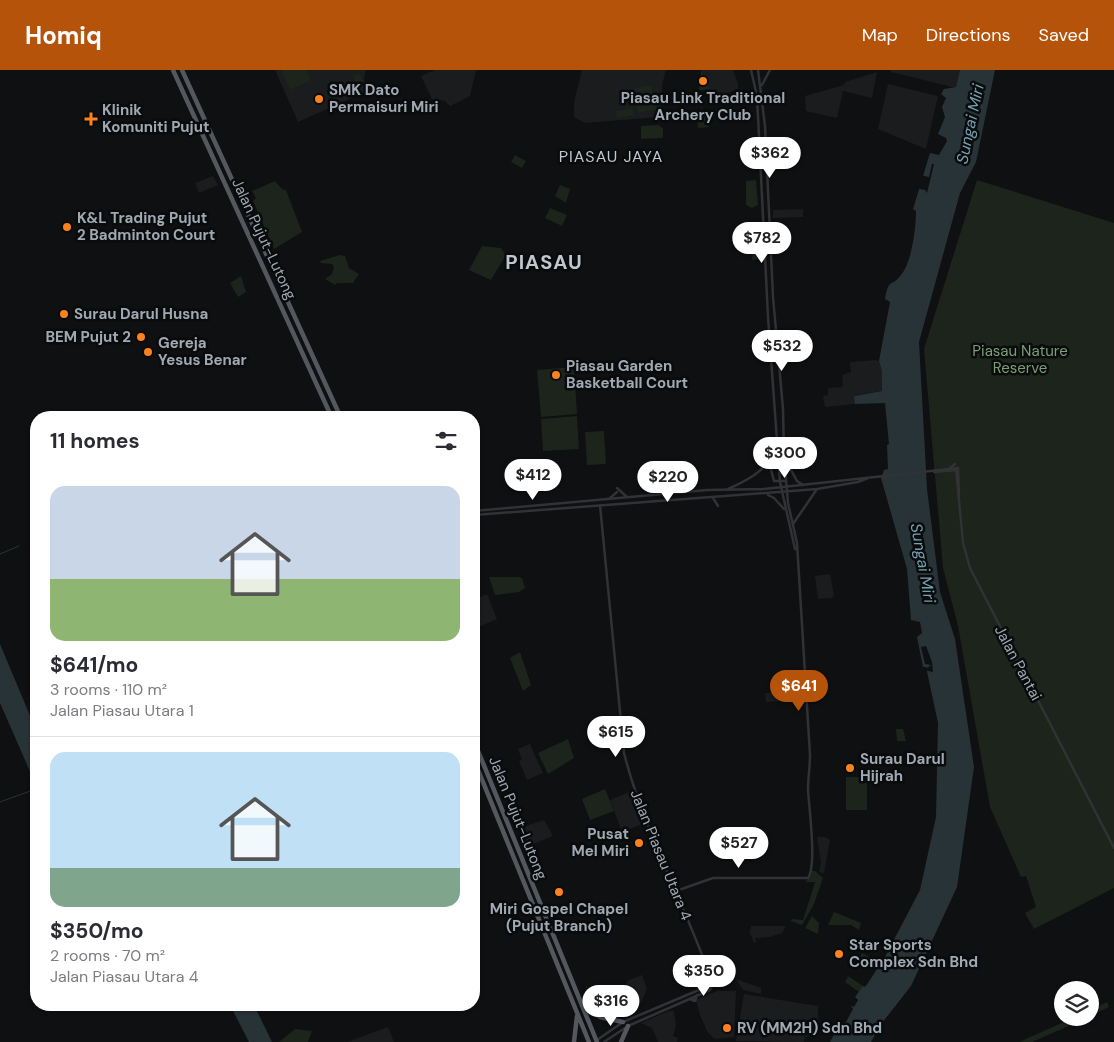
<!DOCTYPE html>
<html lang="en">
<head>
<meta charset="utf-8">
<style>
  body { margin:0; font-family:"DM Sans",sans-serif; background:#f2f2f3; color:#2b2b33; height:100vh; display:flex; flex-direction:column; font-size:19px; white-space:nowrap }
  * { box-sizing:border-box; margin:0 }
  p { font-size:16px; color:#7c7c81 }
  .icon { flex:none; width:28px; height:28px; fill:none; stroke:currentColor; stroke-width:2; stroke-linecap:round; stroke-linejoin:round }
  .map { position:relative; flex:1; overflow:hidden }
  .drawer { position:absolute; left:30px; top:341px; width:450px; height:600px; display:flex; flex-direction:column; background:#fff; border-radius:20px; box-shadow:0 1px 4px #0004 }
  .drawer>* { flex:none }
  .buttons { position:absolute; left:1054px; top:911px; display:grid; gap:10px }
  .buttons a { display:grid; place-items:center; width:45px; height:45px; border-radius:50%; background:#fff; box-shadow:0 1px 4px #0004; font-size:25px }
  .price { position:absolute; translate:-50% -42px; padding:0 11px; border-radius:18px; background:#fff; color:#222; font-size:16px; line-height:32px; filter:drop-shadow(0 1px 2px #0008) }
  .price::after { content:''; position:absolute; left:50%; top:30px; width:15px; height:11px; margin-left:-8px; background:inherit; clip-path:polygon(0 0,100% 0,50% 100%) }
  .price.active { background:#b45309; color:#fff }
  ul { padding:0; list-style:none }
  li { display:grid; align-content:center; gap:10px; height:265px; padding:0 20px }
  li+li { border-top:1px solid #e1e1e2 }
  li span { display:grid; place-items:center; height:155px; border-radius:15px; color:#555 }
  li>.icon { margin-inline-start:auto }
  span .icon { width:90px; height:90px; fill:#fffc; stroke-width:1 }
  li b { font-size:21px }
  h2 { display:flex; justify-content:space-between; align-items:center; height:60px; padding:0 20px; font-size:21px }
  header { display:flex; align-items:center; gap:30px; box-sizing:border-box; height:70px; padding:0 25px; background:#b45309; color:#fff }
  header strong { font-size:24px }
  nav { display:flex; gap:28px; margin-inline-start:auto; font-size:18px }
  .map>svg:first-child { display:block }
</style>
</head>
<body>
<header>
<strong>Homiq</strong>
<nav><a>Map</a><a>Directions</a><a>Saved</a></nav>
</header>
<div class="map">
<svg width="1114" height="972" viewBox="0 0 1114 972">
  <rect width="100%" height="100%" fill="#0f1011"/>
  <path fill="#1b1c1e" d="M275,0H366L364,8L367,18L365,22L298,52Z
    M435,0H476L470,26L450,36L445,31L432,29L421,6Z
    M582,0H666L662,15L661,42L659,47L585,53L574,47V32Z
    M701,0H733L738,14V19L723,25L712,26Z
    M891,0H960L956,18L891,2Z
    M877,2L872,28L843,21L837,48L806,41L805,26L844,15L845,12Z
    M888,14L938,26L926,79L878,59Z
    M213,106L218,115L199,123L195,113Z
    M803,139V147L773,148V140Z
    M875,290L879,291L882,302V321L855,325V334L825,337L823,326L828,325V318L843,317L842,305L851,302L850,292Z
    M830,504L834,525L832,528L818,529L815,506Z
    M487,524L497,549L474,559V530Z
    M780,622L781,631L766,632L765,623Z
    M530,674L543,703L527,710L519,691L522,690L518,679Z
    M629,722L645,753L622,762L610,730Z
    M544,750L553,766L528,776L520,758Z
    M817,767H825L830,770L824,803L819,802L821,793Z
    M751,856H785V858L782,863L770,867L755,868L756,872L754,873L749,861L751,860Z
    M642,905L647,919L638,939L628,941L627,911Z
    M736,909L761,918V924L743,920Z
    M717,921H736L734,967L715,969L708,963L700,945L696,930Z
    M744,924L818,936V964L805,967L804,972L736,971Z
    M669,941H674L676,956L673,966L678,968L677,972H658L652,958L641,953Z
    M388,957L394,972H347Z"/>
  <path fill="#1c241c" d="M281,0H306L311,10L290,20Z
    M701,1H702L710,20H699Z
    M359,3L365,16L359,19L353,6Z
    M651,15L657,39L638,43L633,19Z
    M701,34L704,46H708L709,57L698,58L697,47L702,46Z
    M633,38L634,45L617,48L616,41Z
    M659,55L663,59V68L641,69V56Z
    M515,85L526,91L522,98L511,92Z
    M756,110L758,135L752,138L746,135V111Z
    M977,110L1114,153V818L1034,859L1025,843L1036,837L1026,806L1021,807L990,737L958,556L943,498L924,279Z
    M275,111L282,119L286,120L302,162L274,179L253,131L256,128L252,121Z
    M560,115L570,119L566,133L555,126Z
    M550,138L567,145L562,156L545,148Z
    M759,167L760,189L752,190L751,168Z
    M482,176L501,178L506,185L491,210L469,200Z
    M340,185L345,186L349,198L359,204L353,213H337L335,215L325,209L332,204L334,197L332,194L321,193L320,191Z
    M241,206L246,222L238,227L230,213Z
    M574,297L577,344L541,347L537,300Z
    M577,346L579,379L543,381L541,349Z
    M604,361L606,394L587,395L585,362Z
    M489,507H519L522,508L525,518L519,522L495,525Z
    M520,582L531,615L523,621L510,588Z
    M896,659H903L906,671H897Z
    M568,669L574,688L548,704L538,683Z
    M867,707V740H846V707Z
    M605,719L614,741L590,750L582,729Z
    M812,801H815L823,808L814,834L802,855L791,851L792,849L803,850L815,812H805L811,806Z
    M834,842L861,853L859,860L851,855H828Z
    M812,846L819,853L818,864L805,858Z
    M862,883L874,889L875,897L859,888Z
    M848,906L863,916L859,922L845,912Z
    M1107,932L1109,937L1090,946V940Z
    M1073,948H1087L1032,972H1019Z
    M295,959L312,961L308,972H279Z"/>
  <path fill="#283337" d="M960,0H995L976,92L960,123L919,272L927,419L940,522L955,569L974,697L957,817L911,916L882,953L871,972H830L840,953L846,952L851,935L858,930L855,927L863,916L865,917L868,913L886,885L920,820L936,747L938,653L926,597H923L917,567L922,563L920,552L911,550L907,499L881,408L884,400L888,399L887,375L889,374L885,333L855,334L854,326L882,321V302L879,291L890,232L885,229C889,207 891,218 901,205C912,192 916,157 916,141L913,139L930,83L939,85L947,71L946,68L938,64L945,47L942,37L946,28L941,24L944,19L956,17Z
    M0,574L36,660V715L0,633Z
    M227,935H254L272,972H249L232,939Z"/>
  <path fill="#0f1011" d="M932,94H934L927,123L925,120L916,118L920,105L929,107Z
    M926,576L932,592L933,602L924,600L931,595L925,594L921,577Z
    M854,927L858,930L854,937L851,936L853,939L846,952L840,953L845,949L849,934L855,930Z"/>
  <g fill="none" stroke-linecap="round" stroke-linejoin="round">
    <path stroke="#283337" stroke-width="1" d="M0,484L19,476
      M0,732L36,719"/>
    <path stroke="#303236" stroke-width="2.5" d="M751,0L757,26L768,247L780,412L795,479
      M762,15L770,0
      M785,389L797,411L803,415
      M769,392L774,411H786
      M950,398L955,394
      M956,398L963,473L970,498L1114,778
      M934,402L957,400
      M617,418L627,427
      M728,419C753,408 772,398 776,368
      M768,425L774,428L784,439
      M713,428L718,436
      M609,429L617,422
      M600,435L624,683C644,762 686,836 713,914
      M474,441L707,420L764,419L958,398L959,426
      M474,445L817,419L858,412L868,408
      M793,454L817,419
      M676,821L713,808H808C817,796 809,737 808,720C808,708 810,697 810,685L797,473L788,433L784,385L783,339L773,227L765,56L758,0
      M690,929L695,931L697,925
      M597,970L623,952L713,914
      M604,972L628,956L710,920L713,914"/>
    <path stroke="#54585e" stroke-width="4.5" d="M173,0L332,348
      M182,0L341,348
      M474,671L597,972
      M474,690L589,972
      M582,933L600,947L623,952
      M574,972L577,946
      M621,972L628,956"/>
  </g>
  <g fill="#fb821e" stroke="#0a0b0c" stroke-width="2">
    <circle cx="703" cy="11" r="5"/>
    <circle cx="319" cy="29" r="5"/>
    <path d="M88.5 41.5h5v5h5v5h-5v5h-5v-5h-5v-5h5z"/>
    <circle cx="67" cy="157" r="5"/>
    <circle cx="64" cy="244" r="5"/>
    <circle cx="141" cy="267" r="5"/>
    <circle cx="148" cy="282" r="5"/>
    <circle cx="556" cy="305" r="5"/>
    <circle cx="850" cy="698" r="5"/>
    <circle cx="639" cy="773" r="5"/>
    <circle cx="559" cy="822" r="5"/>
    <circle cx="839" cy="884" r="5"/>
    <circle cx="727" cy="958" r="5"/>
  </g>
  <g text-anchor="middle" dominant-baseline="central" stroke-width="5" stroke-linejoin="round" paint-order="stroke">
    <g font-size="15" font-weight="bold" fill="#a0a9b3" stroke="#0a0b0c" text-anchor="start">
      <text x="329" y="20">SMK Dato<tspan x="329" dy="17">Permaisuri Miri</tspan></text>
      <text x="703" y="28" text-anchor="middle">Piasau Link Traditional<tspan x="703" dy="17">Archery Club</tspan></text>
      <text x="102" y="40">Klinik<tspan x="102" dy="17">Komuniti Pujut</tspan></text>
      <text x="77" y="148">K&amp;L Trading Pujut<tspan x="77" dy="17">2 Badminton Court</tspan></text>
      <text x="74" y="244">Surau Darul Husna</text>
      <text x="131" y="267" text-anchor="end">BEM Pujut 2</text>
      <text x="158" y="273">Gereja<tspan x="158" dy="17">Yesus Benar</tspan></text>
      <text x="566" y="296">Piasau Garden<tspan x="566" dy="17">Basketball Court</tspan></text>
      <text x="860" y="689">Surau Darul<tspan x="860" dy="17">Hijrah</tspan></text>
      <text x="629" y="764" text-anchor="end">Pusat<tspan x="629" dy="17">Mel Miri</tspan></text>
      <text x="559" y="839" text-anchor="middle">Miri Gospel Chapel<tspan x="559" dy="17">(Pujut Branch)</tspan></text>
      <text x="849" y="875">Star Sports<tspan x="849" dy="17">Complex Sdn Bhd</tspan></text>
      <text x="737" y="958">RV (MM2H) Sdn Bhd</text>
    </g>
    <g font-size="15" fill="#a0a9b3" stroke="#0a0b0c">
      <text transform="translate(264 169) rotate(65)">Jalan Pujut-Lutong</text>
      <text transform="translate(1018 593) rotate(62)">Jalan Pantai</text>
      <text transform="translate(518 748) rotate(68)">Jalan Pujut-Lutong</text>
      <text transform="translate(661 785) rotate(68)">Jalan Piasau Utara 4</text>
    </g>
    <g font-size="15" fill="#7b9f75" stroke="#0a0b0c">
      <text x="1020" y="281">Piasau Nature<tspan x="1020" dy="17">Reserve</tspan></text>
    </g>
    <g font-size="16" font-style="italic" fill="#74a1b0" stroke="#0a0b0c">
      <text transform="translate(970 54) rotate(-78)">Sungai Miri</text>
      <text transform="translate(923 493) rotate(80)">Sungai Miri</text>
    </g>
    <g font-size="16" letter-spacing="1" fill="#c1c7ce" stroke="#0a0b0c">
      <text x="611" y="86">PIASAU JAYA</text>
    </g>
    <g font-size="20" font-weight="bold" letter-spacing="1" fill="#c1c7ce" stroke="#0a0b0c">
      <text x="544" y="192">PIASAU</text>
    </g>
  </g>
</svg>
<div class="buttons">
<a><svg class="icon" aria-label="layers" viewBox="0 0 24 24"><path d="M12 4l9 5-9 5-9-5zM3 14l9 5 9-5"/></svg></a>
</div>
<b class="price" style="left:770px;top:109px">$362</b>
<b class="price" style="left:762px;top:194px">$782</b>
<b class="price" style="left:782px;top:302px">$532</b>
<b class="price" style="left:785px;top:409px">$300</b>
<b class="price" style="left:533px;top:431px">$412</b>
<b class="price" style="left:668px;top:433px">$220</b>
<b class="price active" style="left:799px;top:642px">$641</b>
<b class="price" style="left:616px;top:688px">$615</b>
<b class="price" style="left:739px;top:799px">$527</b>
<b class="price" style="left:704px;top:927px">$350</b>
<b class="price" style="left:611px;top:957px">$316</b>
<section class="drawer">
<h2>11 homes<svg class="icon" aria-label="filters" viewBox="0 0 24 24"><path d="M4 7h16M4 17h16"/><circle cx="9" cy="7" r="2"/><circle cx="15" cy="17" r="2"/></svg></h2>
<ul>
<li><span style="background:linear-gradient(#c9d6e8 60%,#8fb573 0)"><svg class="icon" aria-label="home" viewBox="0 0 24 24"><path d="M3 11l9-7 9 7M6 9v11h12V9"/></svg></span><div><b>$641/mo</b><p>3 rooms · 110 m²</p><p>Jalan Piasau Utara 1</p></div></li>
<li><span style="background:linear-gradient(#bfe0f5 75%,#7fa58c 0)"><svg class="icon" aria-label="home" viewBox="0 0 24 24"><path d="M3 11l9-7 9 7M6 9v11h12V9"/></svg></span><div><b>$350/mo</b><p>2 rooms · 70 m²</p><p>Jalan Piasau Utara 4</p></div></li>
</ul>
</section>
</div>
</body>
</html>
